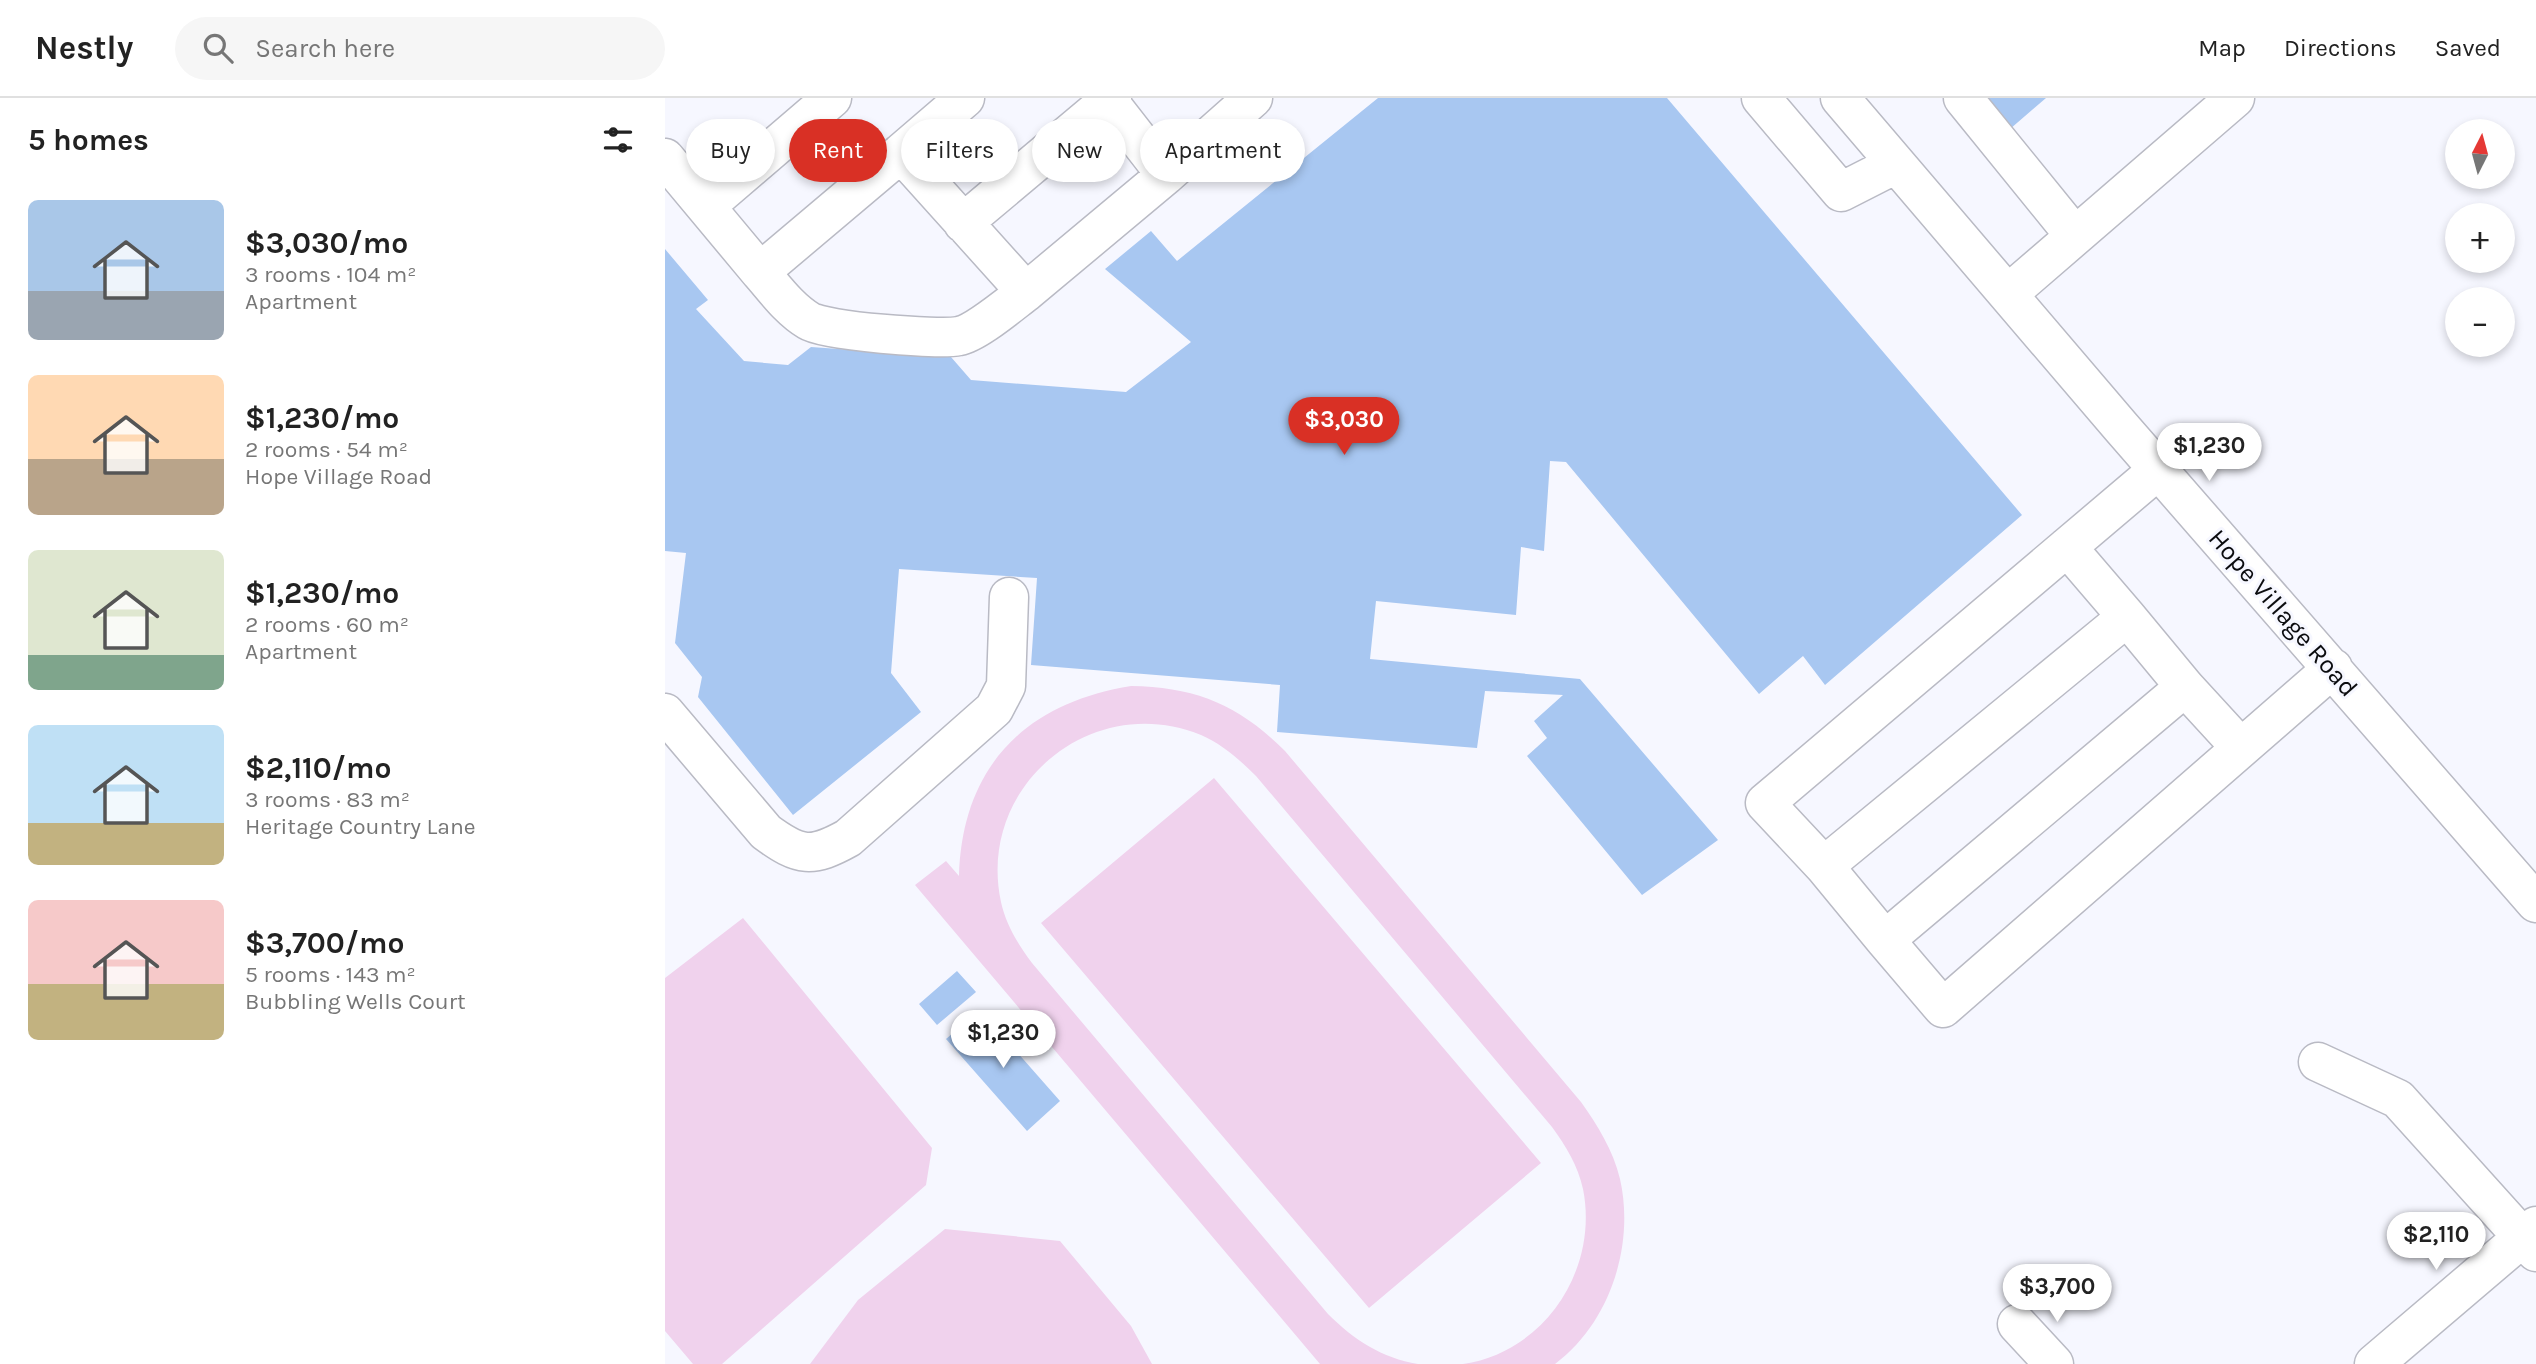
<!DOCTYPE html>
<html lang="en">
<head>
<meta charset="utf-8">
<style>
  body { margin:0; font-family:Karla,sans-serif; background:#f6f6f6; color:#222; height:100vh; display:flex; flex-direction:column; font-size:26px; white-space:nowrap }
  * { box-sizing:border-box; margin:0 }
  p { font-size:23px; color:#767676 }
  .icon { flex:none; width:38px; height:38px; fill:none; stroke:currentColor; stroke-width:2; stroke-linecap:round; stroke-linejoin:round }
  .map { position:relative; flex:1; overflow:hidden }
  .sheet { display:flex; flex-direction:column; background:#fff; width:665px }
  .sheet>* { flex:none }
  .banner { position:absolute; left:21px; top:21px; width:665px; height:63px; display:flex; gap:14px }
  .needle { width:46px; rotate:6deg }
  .fabs { position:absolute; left:1780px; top:21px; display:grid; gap:14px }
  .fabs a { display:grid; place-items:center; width:70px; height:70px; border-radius:50%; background:#fff; box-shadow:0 4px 10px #0003; font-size:35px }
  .price { position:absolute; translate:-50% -60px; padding:0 16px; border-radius:24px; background:#fff; color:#222; font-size:23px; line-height:46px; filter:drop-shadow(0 2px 4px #0008) }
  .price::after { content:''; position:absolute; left:50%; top:42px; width:21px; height:16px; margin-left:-10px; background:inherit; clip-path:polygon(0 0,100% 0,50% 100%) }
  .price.selected { background:#d93025; color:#fff }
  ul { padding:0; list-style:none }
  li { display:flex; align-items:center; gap:21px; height:175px; padding:0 28px }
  li span { display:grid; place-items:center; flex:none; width:196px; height:140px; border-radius:10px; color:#555 }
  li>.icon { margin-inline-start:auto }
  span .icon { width:84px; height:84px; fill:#fffc; stroke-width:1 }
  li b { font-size:30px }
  h2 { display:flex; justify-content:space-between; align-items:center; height:84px; padding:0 28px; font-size:30px }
  .chip { padding:0 24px; border-radius:32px; background:#fff; box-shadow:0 4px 10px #0003; font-size:24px; line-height:63px }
  .chip.selected { background:#d93025; color:#fff }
  header { display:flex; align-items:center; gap:42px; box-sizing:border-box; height:98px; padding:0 35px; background:#fff; border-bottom:2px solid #e0e0e0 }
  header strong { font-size:33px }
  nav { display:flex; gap:38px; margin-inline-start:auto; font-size:24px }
  .search { width:490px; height:63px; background:#f6f6f6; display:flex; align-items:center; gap:18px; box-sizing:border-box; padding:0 24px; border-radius:38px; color:#767676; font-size:26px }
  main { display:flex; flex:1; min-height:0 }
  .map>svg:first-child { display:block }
</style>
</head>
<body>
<header>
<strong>Nestly</strong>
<div class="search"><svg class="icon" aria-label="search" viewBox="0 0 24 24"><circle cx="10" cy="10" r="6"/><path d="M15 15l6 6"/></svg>Search here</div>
<nav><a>Map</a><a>Directions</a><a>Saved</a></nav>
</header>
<main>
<section class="sheet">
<h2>5 homes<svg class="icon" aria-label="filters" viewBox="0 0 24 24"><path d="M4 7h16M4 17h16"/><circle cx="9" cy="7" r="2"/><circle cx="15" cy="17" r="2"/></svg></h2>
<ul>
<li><span style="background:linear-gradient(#a9c7e8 65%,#9aa5b1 0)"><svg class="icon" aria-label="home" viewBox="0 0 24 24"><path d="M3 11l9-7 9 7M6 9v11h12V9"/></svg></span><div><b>$3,030/mo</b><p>3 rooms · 104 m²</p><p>Apartment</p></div></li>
<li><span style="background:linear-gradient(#ffd9b3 60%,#b9a48a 0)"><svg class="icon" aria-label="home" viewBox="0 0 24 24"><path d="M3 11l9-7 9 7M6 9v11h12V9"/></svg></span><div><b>$1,230/mo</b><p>2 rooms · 54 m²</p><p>Hope Village Road</p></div></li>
<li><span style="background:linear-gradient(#dfe7d0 75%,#7fa58c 0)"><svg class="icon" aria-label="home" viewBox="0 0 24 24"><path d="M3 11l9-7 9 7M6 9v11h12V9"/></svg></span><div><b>$1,230/mo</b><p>2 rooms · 60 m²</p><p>Apartment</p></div></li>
<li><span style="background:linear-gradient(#bfe0f5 70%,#c2b280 0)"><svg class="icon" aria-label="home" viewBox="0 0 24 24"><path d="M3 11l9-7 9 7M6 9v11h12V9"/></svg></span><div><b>$2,110/mo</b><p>3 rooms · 83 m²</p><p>Heritage Country Lane</p></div></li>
<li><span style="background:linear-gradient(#f6c9c9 60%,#c2b280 0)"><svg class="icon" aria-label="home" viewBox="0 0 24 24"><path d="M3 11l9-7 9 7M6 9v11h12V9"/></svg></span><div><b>$3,700/mo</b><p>5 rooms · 143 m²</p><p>Bubbling Wells Court</p></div></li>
</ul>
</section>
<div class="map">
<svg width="1871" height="1266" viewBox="0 0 1871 1266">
  <rect width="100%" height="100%" fill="#f6f7ff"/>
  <path fill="#f0d2ed" d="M466,588C531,589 574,607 620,653L916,1004C933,1028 948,1052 955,1081C970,1147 945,1225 890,1266H798C880,1254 934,1171 918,1091C913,1068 901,1048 887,1029L591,678C575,662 557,646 536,637C427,592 311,688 336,804C341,827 353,846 367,865L663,1216C689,1242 717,1260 753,1266H655L250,787L281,763L294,778C297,669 360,605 466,588Z
    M549,680L876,1065L704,1210L376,825Z
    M78,820L267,1050L261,1087L57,1266H28L0,1233V880Z
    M280,1131L395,1143L466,1228L487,1266H145L193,1202Z"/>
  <path fill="#a8c7f1" d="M713,0H1002L1357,417L1160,587L1138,558L1094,596L901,364L885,363L879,453L856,449L851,517L711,503L705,561L915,581L1053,742L977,797L862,658L882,640L869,623L898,597L820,593L812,650L612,634L615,587L366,567L372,480L234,471L226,575L256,614L128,717L33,599L37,579L10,545L21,455L0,453V151L43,202L31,211L79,263L123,267L146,249L286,259L306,282L461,294L526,244L440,171L486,133L512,163Z
    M1318,0H1381L1345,31Z
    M292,873L311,894L272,927L254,906Z
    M315,912L395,1003L362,1033L281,941Z"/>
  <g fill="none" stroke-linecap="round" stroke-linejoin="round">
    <defs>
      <path id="minor" d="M441,0L501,77
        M1096,0L1176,94L1231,66
        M1175,0L1456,329L1871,805
        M1298,0L1410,138
        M236,55L300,0
        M0,60L95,174L236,55L361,194L501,77L588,0
        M41,108L167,0
        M298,125L447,0
        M95,174C110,191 124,211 144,223C159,233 274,242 294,238C311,235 345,206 361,194
        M1343,196L1570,0
        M1493,372L1100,705L1159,768L1462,519L1520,589L1220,842L1278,910L1668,570
        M1402,449L1462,519
        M1520,589L1576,650
        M0,615L101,734C135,759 147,760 183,740L329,611L341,588L344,499
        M1159,768L1220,842
        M1653,964L1733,1001L1871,1154
        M1352,1226L1389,1266
        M1709,1266L1871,1128"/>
    </defs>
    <use href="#minor" stroke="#b9bac4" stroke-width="41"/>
    <use href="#minor" stroke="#fff" stroke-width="38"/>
  </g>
  <g text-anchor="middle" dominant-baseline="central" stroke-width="6" stroke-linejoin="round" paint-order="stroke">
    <g font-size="26" fill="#0b0c0f" stroke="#f6f7ff">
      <text transform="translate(1618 515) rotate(49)">Hope Village Road</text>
    </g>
  </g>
</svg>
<div class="fabs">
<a><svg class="needle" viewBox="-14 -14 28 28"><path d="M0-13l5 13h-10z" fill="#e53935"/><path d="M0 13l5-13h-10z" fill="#767676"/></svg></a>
<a>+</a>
<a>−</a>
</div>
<b class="price selected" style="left:679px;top:359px">$3,030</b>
<b class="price" style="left:1544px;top:385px">$1,230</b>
<b class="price" style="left:338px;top:972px">$1,230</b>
<b class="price" style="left:1771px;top:1174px">$2,110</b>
<b class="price" style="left:1392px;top:1226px">$3,700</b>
<div class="banner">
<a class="chip">Buy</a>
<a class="chip selected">Rent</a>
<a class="chip">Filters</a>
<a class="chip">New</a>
<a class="chip">Apartment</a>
</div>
</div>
</main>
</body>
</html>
